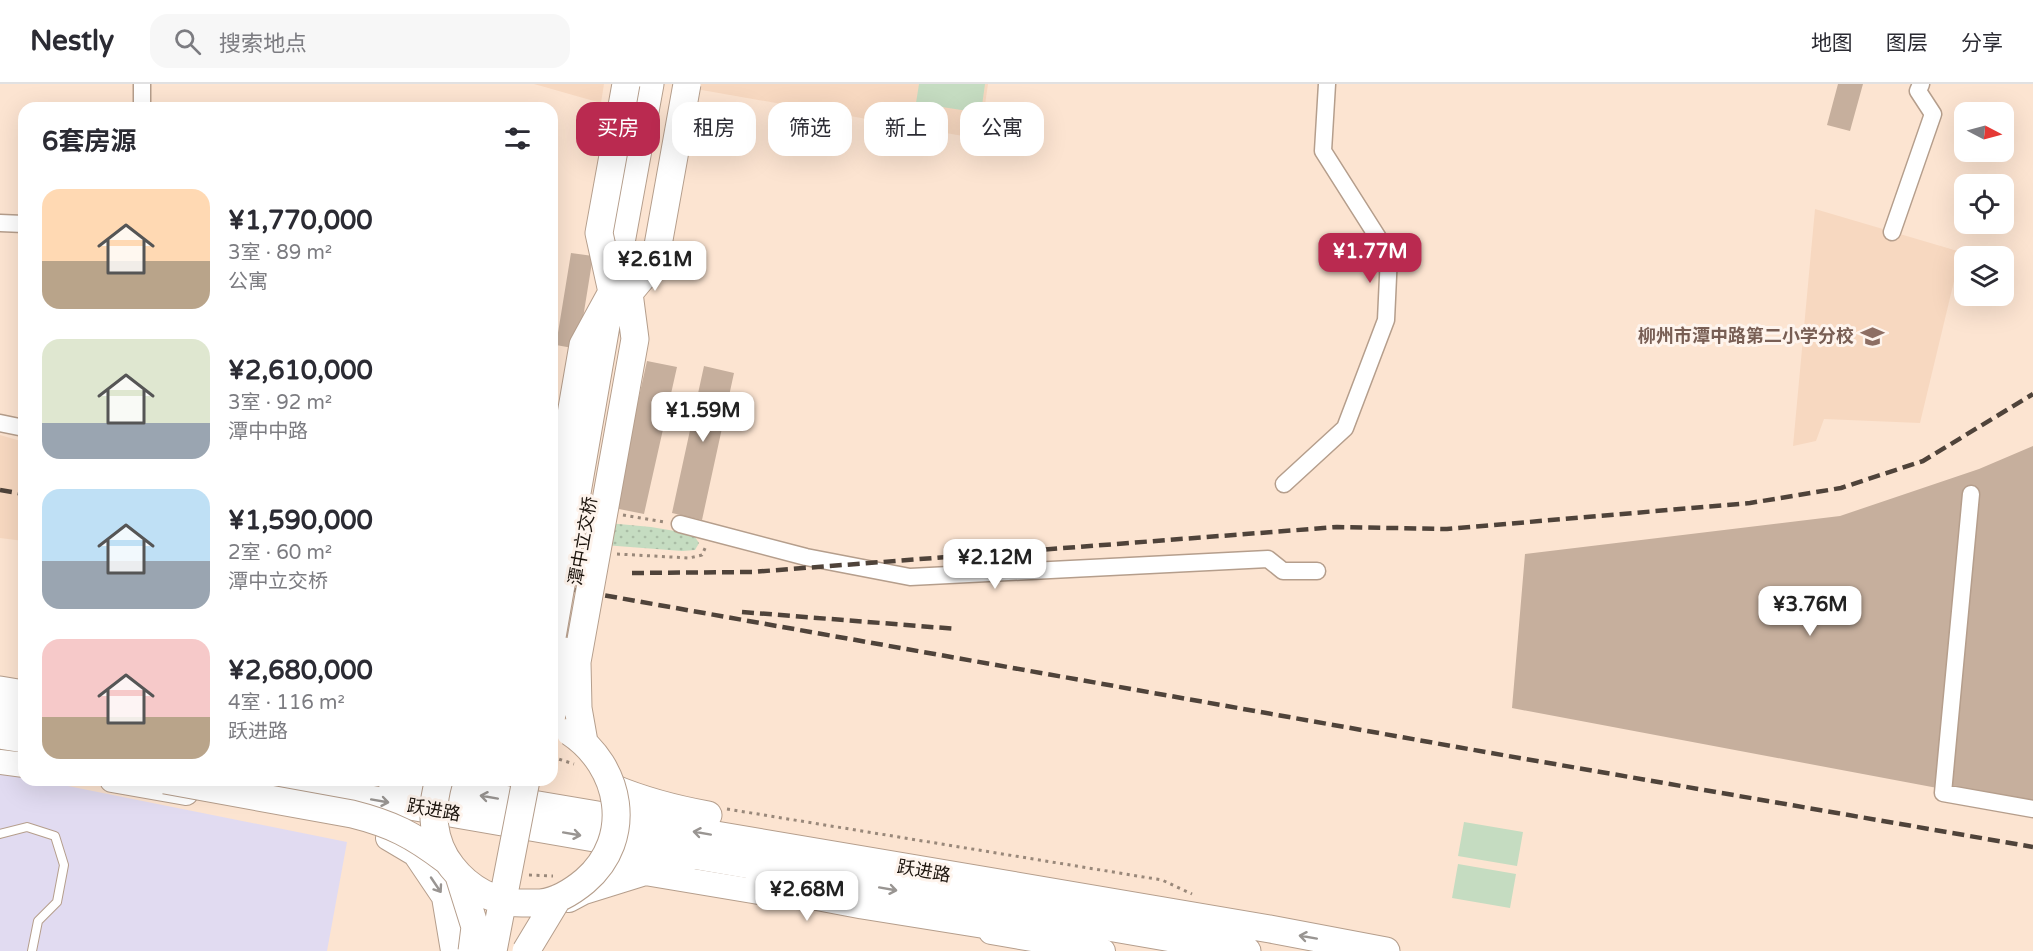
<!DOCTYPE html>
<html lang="zh">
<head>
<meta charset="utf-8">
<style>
  body { margin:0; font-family:"Varela Round","Noto Sans SC",sans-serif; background:#f7f7f7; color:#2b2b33; height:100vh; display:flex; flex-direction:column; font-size:22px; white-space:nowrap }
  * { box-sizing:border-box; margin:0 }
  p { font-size:20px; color:#7c7c81 }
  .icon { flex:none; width:33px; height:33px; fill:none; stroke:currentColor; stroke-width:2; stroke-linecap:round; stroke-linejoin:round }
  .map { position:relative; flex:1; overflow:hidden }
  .sheet { position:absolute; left:18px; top:18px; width:540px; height:684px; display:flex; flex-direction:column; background:#fff; border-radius:18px; box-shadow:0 6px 24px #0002 }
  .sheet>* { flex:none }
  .guide { position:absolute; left:576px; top:18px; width:570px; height:54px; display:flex; gap:12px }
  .needle { width:39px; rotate:96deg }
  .fabs { position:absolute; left:1954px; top:18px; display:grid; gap:12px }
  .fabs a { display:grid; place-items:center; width:60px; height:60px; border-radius:12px; background:#fff; box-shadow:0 6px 24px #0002; font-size:30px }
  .price { position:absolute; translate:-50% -51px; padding:0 14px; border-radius:12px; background:#fff; color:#222; font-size:20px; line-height:39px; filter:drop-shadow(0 2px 3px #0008) }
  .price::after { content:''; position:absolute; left:50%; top:36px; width:18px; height:14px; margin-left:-9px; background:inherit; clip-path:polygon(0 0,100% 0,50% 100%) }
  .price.on { background:#ba2a50; color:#fff }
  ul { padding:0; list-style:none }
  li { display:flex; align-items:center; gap:18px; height:150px; padding:0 24px }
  li span { display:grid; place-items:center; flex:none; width:168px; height:120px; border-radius:18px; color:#555 }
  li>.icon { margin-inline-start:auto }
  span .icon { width:72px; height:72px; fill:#fffc; stroke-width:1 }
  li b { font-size:26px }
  h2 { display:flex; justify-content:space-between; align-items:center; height:72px; padding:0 24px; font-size:26px }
  .pill { padding:0 21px; border-radius:18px; background:#fff; box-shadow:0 6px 24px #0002; font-size:21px; line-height:54px }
  .pill.on { background:#ba2a50; color:#fff }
  header { display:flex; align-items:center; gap:36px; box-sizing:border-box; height:84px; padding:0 30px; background:#fff; border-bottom:2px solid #e1e1e2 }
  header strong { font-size:28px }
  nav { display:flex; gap:33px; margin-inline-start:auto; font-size:21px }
  .search { width:420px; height:54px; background:#f7f7f7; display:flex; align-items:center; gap:15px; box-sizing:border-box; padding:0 21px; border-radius:18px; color:#7c7c81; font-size:22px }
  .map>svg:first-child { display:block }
</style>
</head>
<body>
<header>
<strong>Nestly</strong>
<div class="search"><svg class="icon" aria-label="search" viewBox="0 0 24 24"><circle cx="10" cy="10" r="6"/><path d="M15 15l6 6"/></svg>搜索地点</div>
<nav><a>地图</a><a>图层</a><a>分享</a></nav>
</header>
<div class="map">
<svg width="2033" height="867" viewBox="0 0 2033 867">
  <defs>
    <pattern id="grass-dots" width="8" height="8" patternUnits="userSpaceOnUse" patternTransform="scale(1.5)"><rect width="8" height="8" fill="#c5dcc1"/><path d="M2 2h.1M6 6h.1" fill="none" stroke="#a9bca5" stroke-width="1.8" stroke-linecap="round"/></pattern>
  </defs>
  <rect width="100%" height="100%" fill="#fce4d1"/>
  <path fill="#e1dbf1" d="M0,689L24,693V696H38L347,758L327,867H0Z"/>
  <path fill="#f7d8c0" d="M534,0H604L601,19Z
    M697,0H988L980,55L696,5Z
    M1815,125L1961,168L1920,339L1824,335L1816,357L1793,362Z
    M0,351L24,358V457L0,454Z"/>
  <path fill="url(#grass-dots)" d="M608,439L651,443L693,450L699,459L695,466L682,467L604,461Z"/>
  <path fill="#c5dcc1" d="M919,0H985L981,29L916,19Z
    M1464,738L1523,748L1517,782L1458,772Z
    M1458,780L1516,790L1510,824L1452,814Z"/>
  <path fill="#c6af9d" d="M1838,0H1863L1850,47L1827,41Z
    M571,169L593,172L578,265L556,261Z
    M647,277L677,283L644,430L614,424Z
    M704,282L734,289L702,436L672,429Z
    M2033,362V722L1512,624L1525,470L1840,432L1979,385Z"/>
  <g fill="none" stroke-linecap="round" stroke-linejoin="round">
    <defs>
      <path id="lane" d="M0,750L27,743L55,752L64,781L57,818L38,837L32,867"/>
      <path id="street" d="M142,0V21L144,24
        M0,139L24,140
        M1892,148L1933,30L1918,7L1921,0
        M0,339L24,344
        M1284,400L1345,344L1386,236L1389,171L1323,67L1327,0
        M1971,410L1943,709L2033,725
        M680,440L806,473L910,493L1268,475L1283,487H1317"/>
      <path id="secondary" d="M0,678L24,681
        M112,696L186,709
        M388,754L415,770L444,813L453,867
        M569,816L584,808L645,789L777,811
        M991,848L1103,867"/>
      <path id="primary" d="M612,208L650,0
        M0,606L24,610
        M0,630L24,634
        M0,651L24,655
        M260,696L1247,867
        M391,696L1270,845L1386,867
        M613,704C644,717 675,725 708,731
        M593,790C625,782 648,780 681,786
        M757,801L862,821L1012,845"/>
    </defs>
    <use href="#lane" stroke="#b59e8c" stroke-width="10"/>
    <use href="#street" stroke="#b59e8c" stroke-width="19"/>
    <use href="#secondary" stroke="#b59e8c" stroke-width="26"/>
    <use href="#primary" stroke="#b59e8c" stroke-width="29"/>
    <path stroke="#99887a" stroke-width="3" stroke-dasharray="3 4.5" stroke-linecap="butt" d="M623,431L664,438
      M617,470L689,474L702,471L706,462
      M552,673L574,680
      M727,725L1162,796L1192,810
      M529,791L553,792"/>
    <use href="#lane" stroke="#fff" stroke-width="8"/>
    <use href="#street" stroke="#fff" stroke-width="16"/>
    <use href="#secondary" stroke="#fff" stroke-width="24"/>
    <use href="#primary" stroke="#fff" stroke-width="27"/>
    <path stroke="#4f433a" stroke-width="4.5" stroke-dasharray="12 6" stroke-linecap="butt" d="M0,406L24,410
      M632,489L752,488L1337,443L1447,445L1750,419L1841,404L1923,377L2033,310
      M552,502L1491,669L2033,763
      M742,528L957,545"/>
    <defs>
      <path id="primary-bridge" d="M552,440L583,261L612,208L599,149L626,0
        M552,553L608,230
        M552,630L564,567
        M584,658L578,624L577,578L635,255L629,209L655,178L687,0
        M165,696L352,730C392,740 413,751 446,776
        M439,696C430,726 432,758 452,783C469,805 495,819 522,819C528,819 535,819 541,819C557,817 573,807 585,797C635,754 621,682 570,648
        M459,792L475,843L472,867
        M493,867L526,696
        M526,867L558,814"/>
    </defs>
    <use href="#primary-bridge" stroke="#b59e8c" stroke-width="29" stroke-linecap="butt"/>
    <use href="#primary-bridge" stroke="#fff" stroke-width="27"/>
  </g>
  <defs><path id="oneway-shaft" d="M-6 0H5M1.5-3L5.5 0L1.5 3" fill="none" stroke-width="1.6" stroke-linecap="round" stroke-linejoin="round" transform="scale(1.5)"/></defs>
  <g stroke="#999592">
    <use href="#oneway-shaft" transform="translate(489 713) rotate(-170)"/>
    <use href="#oneway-shaft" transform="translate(380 717) rotate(10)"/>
    <use href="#oneway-shaft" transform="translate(702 749) rotate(-170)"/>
    <use href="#oneway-shaft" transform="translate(572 750) rotate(10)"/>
    <use href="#oneway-shaft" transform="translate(436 801) rotate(56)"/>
    <use href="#oneway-shaft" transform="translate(888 805) rotate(10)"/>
    <use href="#oneway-shaft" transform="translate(1308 853) rotate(-170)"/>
  </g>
  <defs>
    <symbol id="school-bare" viewBox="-9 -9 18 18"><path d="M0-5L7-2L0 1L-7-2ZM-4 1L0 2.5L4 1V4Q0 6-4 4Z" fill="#8d6e63" stroke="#fef4ed" stroke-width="2.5" paint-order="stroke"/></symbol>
  </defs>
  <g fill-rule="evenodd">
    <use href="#school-bare" x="1856" y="236" width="33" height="33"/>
  </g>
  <g text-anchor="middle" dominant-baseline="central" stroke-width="6" stroke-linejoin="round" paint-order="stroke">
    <g font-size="18" font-weight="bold" fill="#785e54" stroke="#fef4ed" text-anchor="end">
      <text x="1854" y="252">柳州市潭中路第二小学分校</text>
    </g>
    <g font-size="18" fill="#1c140d" stroke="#fef4ed">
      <text transform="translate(583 457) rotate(-80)">潭中立交桥</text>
      <text transform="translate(434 726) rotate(10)">跃进路</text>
      <text transform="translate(924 787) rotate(10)">跃进路</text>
    </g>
  </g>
</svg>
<div class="fabs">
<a><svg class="needle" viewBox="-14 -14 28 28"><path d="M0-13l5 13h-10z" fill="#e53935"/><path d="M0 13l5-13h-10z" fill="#7c7c81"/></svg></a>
<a><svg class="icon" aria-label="locate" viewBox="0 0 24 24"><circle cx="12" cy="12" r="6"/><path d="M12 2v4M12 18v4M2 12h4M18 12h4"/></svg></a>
<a><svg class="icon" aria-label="layers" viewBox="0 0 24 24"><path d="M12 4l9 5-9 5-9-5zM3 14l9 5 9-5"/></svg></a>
</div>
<b class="price on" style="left:1370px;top:200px">¥1.77M</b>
<b class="price" style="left:655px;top:208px">¥2.61M</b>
<b class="price" style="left:703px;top:359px">¥1.59M</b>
<b class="price" style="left:995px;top:506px">¥2.12M</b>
<b class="price" style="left:1810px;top:553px">¥3.76M</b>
<b class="price" style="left:807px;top:838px">¥2.68M</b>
<div class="guide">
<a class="pill on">买房</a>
<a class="pill">租房</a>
<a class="pill">筛选</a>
<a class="pill">新上</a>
<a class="pill">公寓</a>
</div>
<section class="sheet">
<h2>6套房源<svg class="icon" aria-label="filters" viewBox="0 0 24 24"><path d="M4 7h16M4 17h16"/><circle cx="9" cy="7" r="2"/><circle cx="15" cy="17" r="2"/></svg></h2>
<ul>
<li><span style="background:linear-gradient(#ffd9b3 60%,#b9a48a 0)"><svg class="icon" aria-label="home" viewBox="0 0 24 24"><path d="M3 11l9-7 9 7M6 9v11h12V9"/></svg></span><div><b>¥1,770,000</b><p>3室 · 89 m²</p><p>公寓</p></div></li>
<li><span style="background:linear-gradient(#dfe7d0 70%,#9aa5b1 0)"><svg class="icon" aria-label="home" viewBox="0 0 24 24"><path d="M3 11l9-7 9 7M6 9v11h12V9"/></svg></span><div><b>¥2,610,000</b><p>3室 · 92 m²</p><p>潭中中路</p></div></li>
<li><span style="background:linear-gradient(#bfe0f5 60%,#9aa5b1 0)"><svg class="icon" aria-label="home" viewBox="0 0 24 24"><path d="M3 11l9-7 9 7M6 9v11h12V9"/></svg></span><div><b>¥1,590,000</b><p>2室 · 60 m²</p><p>潭中立交桥</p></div></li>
<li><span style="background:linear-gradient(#f6c9c9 65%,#b9a48a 0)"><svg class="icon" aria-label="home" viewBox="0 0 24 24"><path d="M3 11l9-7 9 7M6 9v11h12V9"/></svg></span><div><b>¥2,680,000</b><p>4室 · 116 m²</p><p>跃进路</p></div></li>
</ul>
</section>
</div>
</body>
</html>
